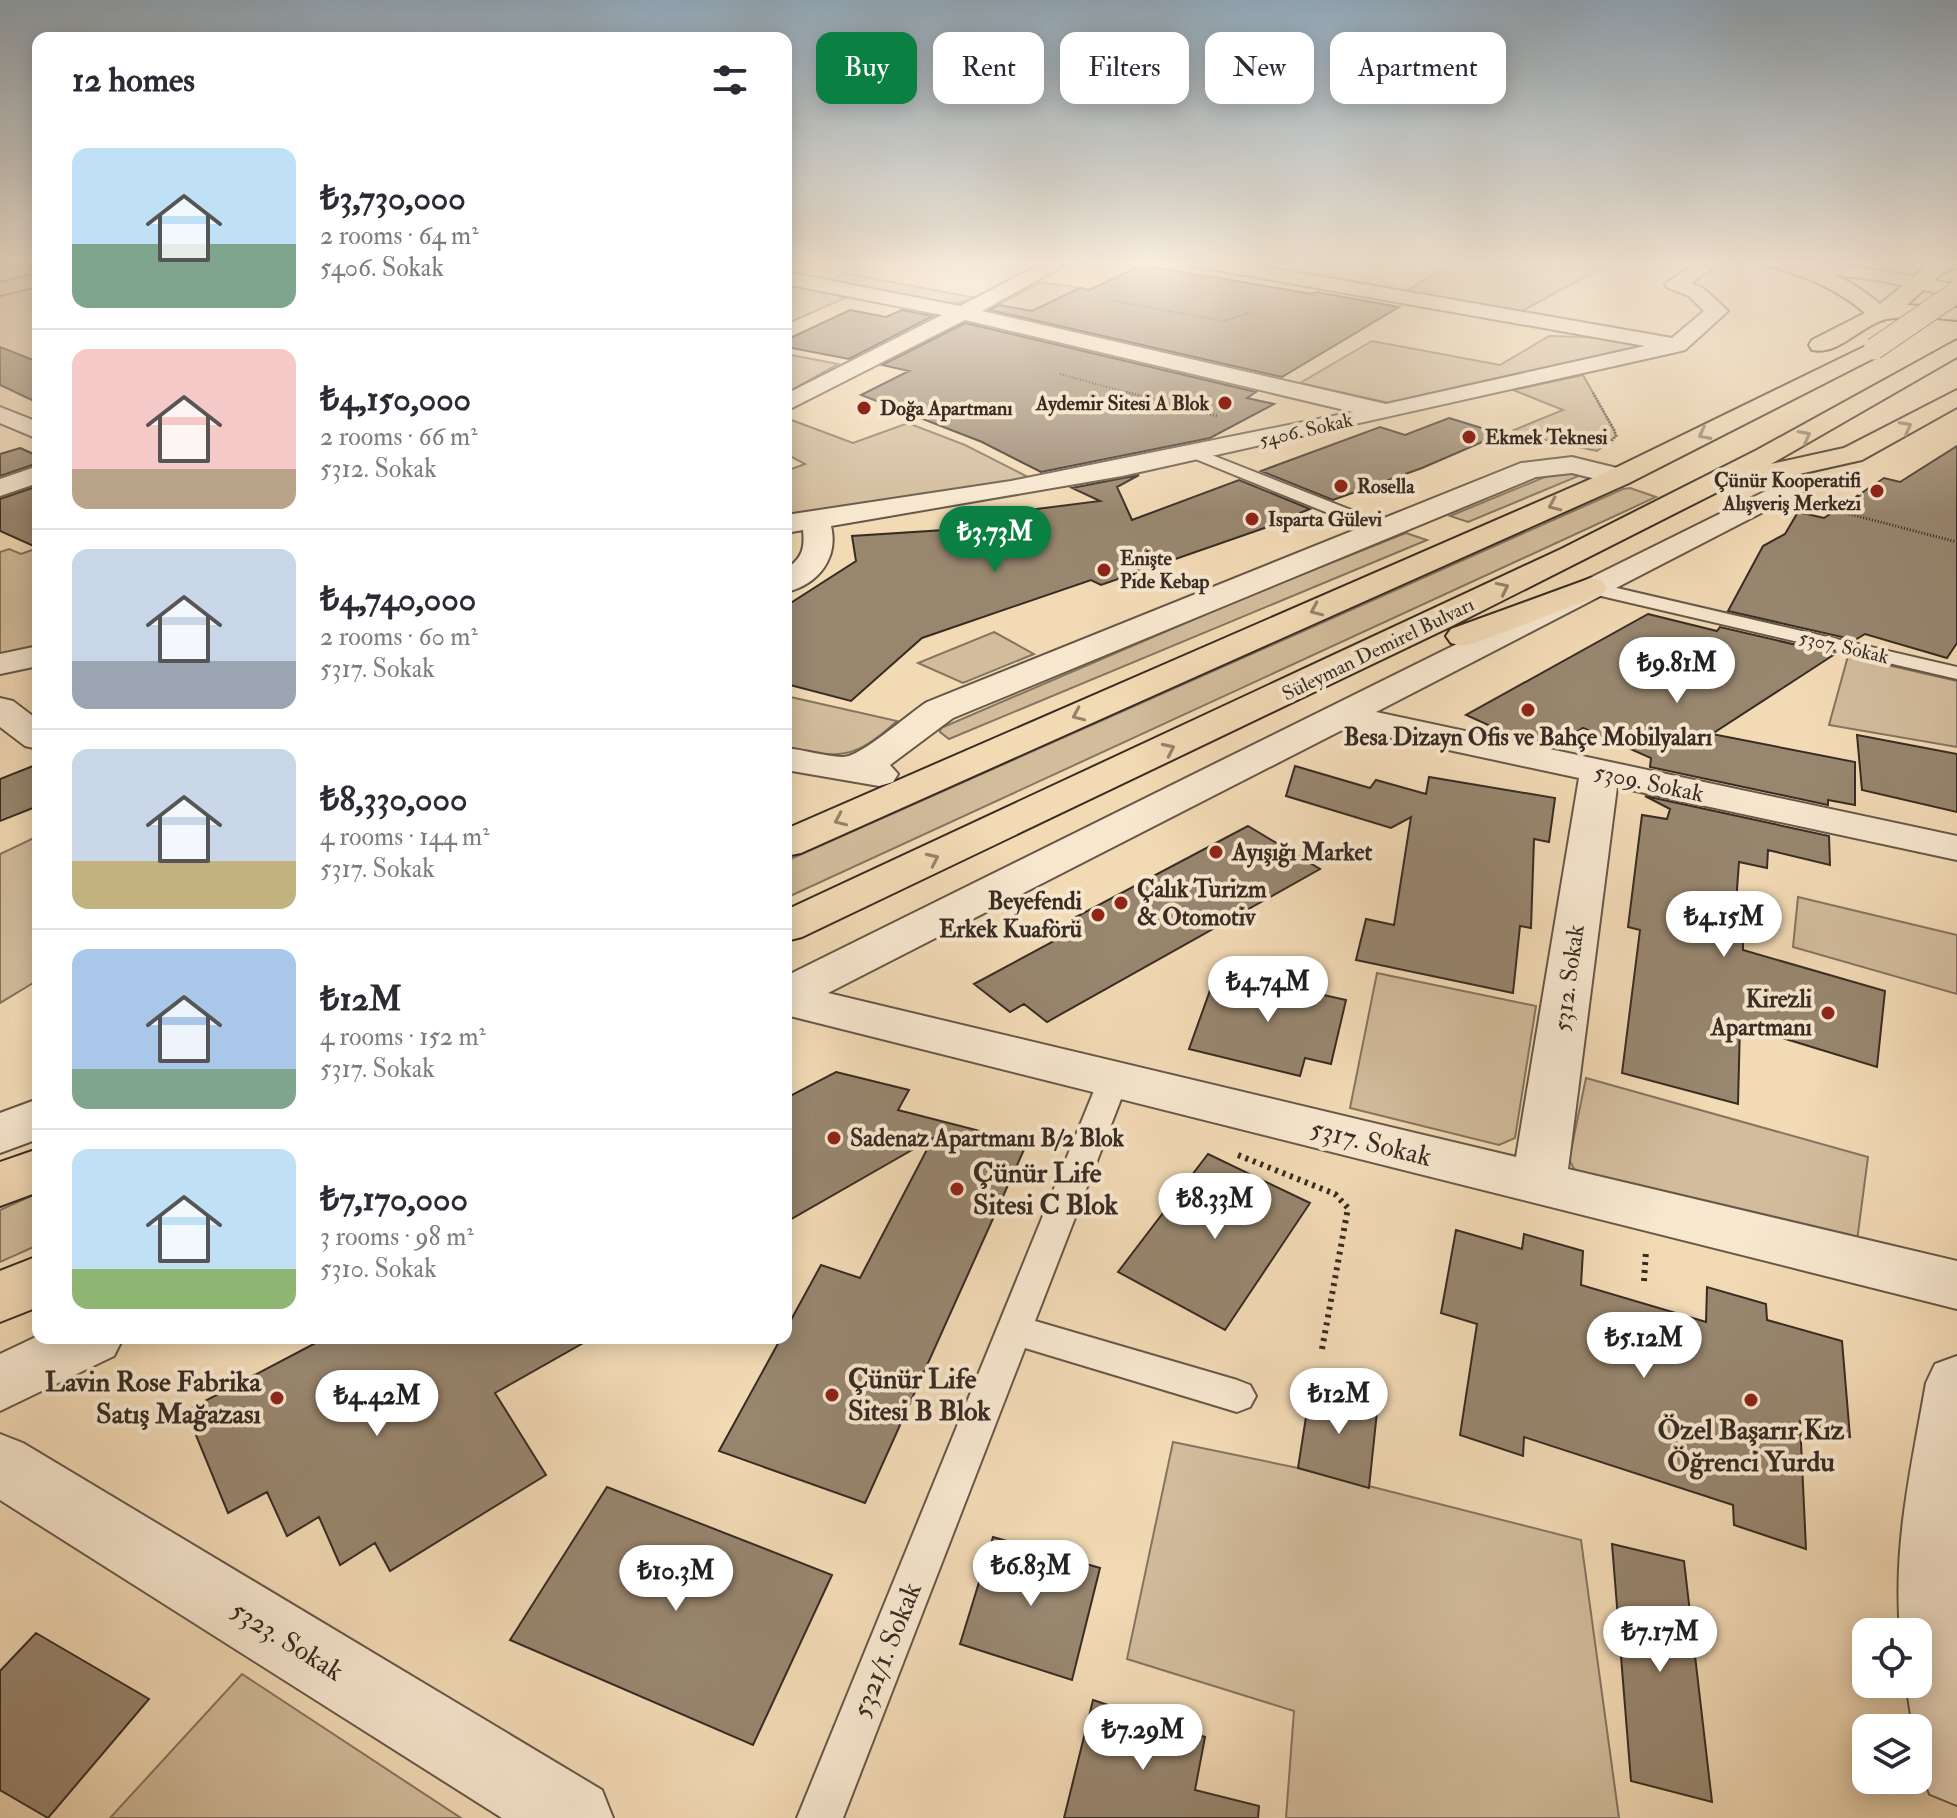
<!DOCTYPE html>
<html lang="en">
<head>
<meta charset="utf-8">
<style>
  body { margin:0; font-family:"IM FELL Double Pica",serif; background:#f7f7f7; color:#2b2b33; height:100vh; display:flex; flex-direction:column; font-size:30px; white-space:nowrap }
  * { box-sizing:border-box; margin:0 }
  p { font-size:26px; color:#7c7c81 }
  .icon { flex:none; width:44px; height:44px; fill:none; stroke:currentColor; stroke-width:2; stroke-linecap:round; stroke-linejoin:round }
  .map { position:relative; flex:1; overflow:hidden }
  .sheet { position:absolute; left:32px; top:32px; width:760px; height:1312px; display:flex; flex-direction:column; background:#fff; border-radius:16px; box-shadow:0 4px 20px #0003 }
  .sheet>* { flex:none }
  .top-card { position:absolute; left:816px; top:32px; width:760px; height:72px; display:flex; gap:16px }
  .fabs { position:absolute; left:1852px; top:1618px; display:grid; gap:16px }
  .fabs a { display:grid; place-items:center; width:80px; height:80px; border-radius:16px; background:#fff; box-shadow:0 4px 20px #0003; font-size:40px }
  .price { position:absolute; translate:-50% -68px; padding:0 18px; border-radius:28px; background:#fff; color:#222; font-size:26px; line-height:52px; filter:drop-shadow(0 2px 4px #0008) }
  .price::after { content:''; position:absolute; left:50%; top:48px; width:24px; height:18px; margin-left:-12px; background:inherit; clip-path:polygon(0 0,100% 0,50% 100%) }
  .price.on { background:#0b8043; color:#fff }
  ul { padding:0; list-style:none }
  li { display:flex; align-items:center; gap:24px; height:200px; padding:0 40px }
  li+li { border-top:2px solid #e1e1e2 }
  li span { display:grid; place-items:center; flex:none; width:224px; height:160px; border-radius:16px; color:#555 }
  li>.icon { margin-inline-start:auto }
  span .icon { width:96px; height:96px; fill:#fffc; stroke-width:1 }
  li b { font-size:34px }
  h2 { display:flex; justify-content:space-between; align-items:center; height:96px; padding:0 40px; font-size:34px }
  .pill { padding:0 28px; border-radius:16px; background:#fff; box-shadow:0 4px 20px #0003; font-size:28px; line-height:72px }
  .pill.on { background:#0b8043; color:#fff }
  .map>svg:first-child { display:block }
</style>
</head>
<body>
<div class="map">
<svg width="1957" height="1818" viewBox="0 0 1957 1818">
  <rect width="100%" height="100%" fill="#f2dab5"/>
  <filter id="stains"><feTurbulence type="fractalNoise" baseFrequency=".0025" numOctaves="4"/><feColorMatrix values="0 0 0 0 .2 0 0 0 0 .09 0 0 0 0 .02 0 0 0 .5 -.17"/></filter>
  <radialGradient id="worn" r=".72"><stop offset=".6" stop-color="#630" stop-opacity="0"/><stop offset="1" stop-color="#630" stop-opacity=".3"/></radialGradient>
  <path fill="#d2bc9c" stroke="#847460" stroke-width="2" d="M1457,260H1616L1522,311L1406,291Z
    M844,273L976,298L951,305L832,282Z
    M1042,282L1080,288L1070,293L1083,296L1030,322L994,314L990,309Z
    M786,285L847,297L786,324Z
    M1549,336L1620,338L1646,345L1389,403L1300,383L1372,341L1500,365Z
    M786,354L838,364L786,393Z
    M1583,375L1614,430L1616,436L1597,451L1526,436L1514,430L1563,410L1513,390Z
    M786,418L853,443L908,423L965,445L1032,479L786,516V471L805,464L786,454Z
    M1562,470L1581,475L1468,522L1450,516Z
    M1630,488L1656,497L786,898V861L1623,489Z
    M1406,533L1427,540L949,739L940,732L941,728L1253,594Z
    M38,548V650L0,658V552L9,549L21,554Z
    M994,632L1034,654L963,683L918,663Z
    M1848,656L1957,681V747L1829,725Z
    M786,696L897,721C854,760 841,758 786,749Z
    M38,836V980L0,1003V854Z
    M1798,897L1957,935V994L1793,947Z
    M1377,973L1536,1006L1515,1138L1499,1145L1350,1108Z
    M1586,1078L1868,1157L1857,1241L1576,1172L1569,1160Z
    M38,1193V1245L0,1262V1210Z
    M1173,1442L1298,1468L1581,1540L1619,1818H1286L1294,1711L1127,1659Z
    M242,1674L461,1818H110Z"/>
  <path fill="#98866f" stroke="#372c24" stroke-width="2" d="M1142,265L1312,294L1316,292L1399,307L1282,377L990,310L999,305L1032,311L1080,288L1089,290Z
    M850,310L886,317L902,310L933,316L849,359L786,347V340Z
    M965,323L1256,392L1247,398L1274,404L1210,438L1041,472L982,442L861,395L909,371L882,365Z
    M0,347L38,362V403L0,385Z
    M1449,418L1501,434L1422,468L1333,500L1261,471L1380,427L1405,435Z
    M1957,446V643L1947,658L1865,634L1855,640L1728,611L1763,546L1785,534L1798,512L1824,518L1884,478L1900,482Z
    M20,448L38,456V463L0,476V454Z
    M1139,475L1117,487L1132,520L1239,480L1310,509L1295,515L1299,516L1101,585L1091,580L922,638L851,701L786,684V606L856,561L852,536L1006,526L997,514L1100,501L1072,488Z
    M38,486V548L0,531V499Z
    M1648,614L1717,631L1720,627L1835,654L1712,734L1855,762V805L1828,800V805L1650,767L1651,758L1583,728L1552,747L1519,739L1466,715Z
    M1857,735L1957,754V812L1862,790Z
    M38,764V806L0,821V779Z
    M1295,766L1370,788L1376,780L1426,794L1429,777L1555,798L1549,842L1534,839L1531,928L1520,926L1513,993L1356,960L1366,919L1394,925L1411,817L1391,828L1286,796Z
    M1645,796L1829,836L1830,865L1768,850L1767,868L1739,862L1734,930L1743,932V950L1885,991L1877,1067L1740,1025L1738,1104L1622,1073L1640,930L1628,927L1642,815L1667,819L1670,809Z
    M1248,826L1320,869L1047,1022L1024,1004L1010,1012L974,984L1082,926L1072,919Z
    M1217,971L1346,1000L1331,1064L1305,1058L1300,1076L1189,1049Z
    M836,1072L909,1090L898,1110L1027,1143L865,1503L719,1451L781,1338H786V1329L821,1265L860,1278L933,1138L786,1222V1098Z
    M1208,1154L1310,1203L1225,1330L1118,1272Z
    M1456,1230L1522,1249L1524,1234L1583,1251L1581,1285L1706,1322L1707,1287L1766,1304L1767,1320L1842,1341L1850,1437L1800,1421L1806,1549L1734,1525L1733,1505L1524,1437L1523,1456L1460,1435L1477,1324L1441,1313Z
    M325,1338H592L495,1393L546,1475L390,1571L375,1543L340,1565L319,1517L287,1536L267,1492L228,1513L186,1411Z
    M1311,1385L1378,1402L1369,1488L1298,1468Z
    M607,1487L832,1575L753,1745L510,1640Z
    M993,1537L1100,1568L1072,1680L960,1644Z
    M1612,1544L1684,1561L1712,1802L1631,1781Z
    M36,1633L149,1699L48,1818L0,1790V1671Z
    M1093,1700L1205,1737L1195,1790L1259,1806L1258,1818H1064Z"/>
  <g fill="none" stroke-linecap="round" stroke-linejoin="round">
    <defs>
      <path id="service" d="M1199,450L1389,525L1392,529L1383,534L1377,533L1193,458L1191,455Z
        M1591,582L1957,667V679L1584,592L1582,588L1584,584Z
        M1113,1070L1124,1074L1128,1081L1035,1321L1237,1380L1250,1385L1256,1396L1250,1407L1237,1412L1025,1348L843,1818H797L1098,1081L1102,1074Z"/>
      <path id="minor" d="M1049,260H1074L982,311L1386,404L1645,346L1193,266L1183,260H1226L1672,338L1704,311L1689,296L1668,288L1665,284L1701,260H1724L1691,283L1703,288L1728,311L1685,350L1677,352L1122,476L831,526C839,559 817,585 786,592V569C802,558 805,549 803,530L786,533V515L1011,481L1353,412L965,320L786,411V394L942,315L786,284V272L960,306Z
        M0,407L38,422V439L0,423Z
        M1572,457L1629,471L1633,477L1629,483L1619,485L1572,473L1536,477L953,718L890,765L898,774L893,782L879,786L786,770V748C804,750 824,756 843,757C861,757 908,714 927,702L1521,463Z
        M38,466V483L0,496V479Z
        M1782,483L1792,485L1796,491L1792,497L1376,712L1957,836V860L1617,787L1568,1169L1957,1261V1309L786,1015V976ZM1346,728L1579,778L1516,1157L828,993Z
        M38,646V666L0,674V654Z
        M0,698L13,701L38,720V749L25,746L0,727Z
        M38,1099V1139L0,1153V1113Z
        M38,1336V1338H123L114,1356L0,1411V1354Z
        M1957,1356V1805L1930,1794L1919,1767L1918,1728H1913L1906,1684H1918V1632H1900C1893,1544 1911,1469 1926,1383L1935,1364Z
        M0,1434L23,1443L602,1790L613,1818H502L0,1500Z"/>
      <path id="tertiary" d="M1753,260C1823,260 1889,271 1957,285V297L1877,280L1763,266Z
        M38,274V286L0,295V283Z"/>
      <path id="trunk" d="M1768,260C1810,260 1848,277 1880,304L1929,264L1957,260V267L1941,274L1907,305L1957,308V320C1934,318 1911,315 1887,319C1862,324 1839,356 1812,350L1809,345L1812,340L1865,313C1836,288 1805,276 1769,266Z
        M1957,340V357L1771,464L1844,448L1957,390V407L1862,460L1764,482L1754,480L1751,475L1452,626L802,937L786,941V910L1561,549L1757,450Z
        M1874,342L1882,344L1885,349L1882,354L1629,483L801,853L786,856V829L1609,471Z
        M1591,578L1602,581L1607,588L1602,595L1475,643L1463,646L1451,643L1446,636L1451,629Z
        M38,1149V1192L0,1206V1162Z
        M38,1256V1307L0,1322V1271Z"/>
    </defs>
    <use href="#service" stroke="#665848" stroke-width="4"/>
    <use href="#minor" stroke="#665848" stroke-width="4"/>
    <use href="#tertiary" stroke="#665848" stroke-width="4"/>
    <use href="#trunk" stroke="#372c24" stroke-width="4"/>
    <path stroke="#372c24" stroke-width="2" stroke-dasharray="1 2" stroke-linecap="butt" d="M1136,260L1162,264
      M1109,300L1224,321L1251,312
      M1060,374L1133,394"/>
    <path stroke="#372c24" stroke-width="3" stroke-dasharray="1 2" stroke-linecap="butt" d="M1126,392L1217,416
      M1593,393L1614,430L1616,436L1610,443
      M1811,504L1957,542"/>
    <path stroke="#372c24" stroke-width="6" stroke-dasharray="3 5" stroke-linecap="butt" d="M1238,1155L1335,1194L1348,1208L1322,1349
      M1644,1281L1646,1251"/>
    <use href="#service" fill="#f7e7cf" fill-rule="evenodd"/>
    <use href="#minor" fill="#f7e7cf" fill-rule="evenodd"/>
    <use href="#tertiary" fill="#f7e7cf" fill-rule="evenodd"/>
    <use href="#trunk" fill="#f2dab5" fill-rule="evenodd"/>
    <defs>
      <path id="trunk-bridge" d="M1874,349L1957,292"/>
    </defs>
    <use href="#trunk-bridge" stroke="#372c24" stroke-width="23" stroke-linecap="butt"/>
    <use href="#trunk-bridge" stroke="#f2dab5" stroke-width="21"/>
  </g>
  <defs><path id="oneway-chevron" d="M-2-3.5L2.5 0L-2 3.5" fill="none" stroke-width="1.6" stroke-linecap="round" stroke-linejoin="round" transform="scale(2)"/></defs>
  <g stroke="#94836c">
    <use href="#oneway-chevron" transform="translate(1906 427) rotate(-28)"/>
    <use href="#oneway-chevron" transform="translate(1704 434) rotate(153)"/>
    <use href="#oneway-chevron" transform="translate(1805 436) rotate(-28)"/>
    <use href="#oneway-chevron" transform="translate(1554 505) rotate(156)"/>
    <use href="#oneway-chevron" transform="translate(1503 588) rotate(-26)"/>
    <use href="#oneway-chevron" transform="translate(1316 610) rotate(156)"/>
    <use href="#oneway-chevron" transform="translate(1078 715) rotate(156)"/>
    <use href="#oneway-chevron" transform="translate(1169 749) rotate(-25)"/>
    <use href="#oneway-chevron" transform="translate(840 820) rotate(156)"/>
    <use href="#oneway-chevron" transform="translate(933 859) rotate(-25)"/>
  </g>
  <linearGradient id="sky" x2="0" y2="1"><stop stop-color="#92acc0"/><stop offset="0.51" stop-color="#f9eede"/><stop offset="1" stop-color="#f9eede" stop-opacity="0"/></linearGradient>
  <rect width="1957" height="514" fill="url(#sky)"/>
  <g fill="#8f2418" stroke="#f7e7cf" stroke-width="3">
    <circle cx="1225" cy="403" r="8"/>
    <circle cx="864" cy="408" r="8"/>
    <circle cx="1469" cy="437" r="8"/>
    <circle cx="1341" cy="486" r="8"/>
    <circle cx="1877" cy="491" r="8"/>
    <circle cx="1252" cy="519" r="8"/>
    <circle cx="1104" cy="570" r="8"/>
    <circle cx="1528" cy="710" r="8"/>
    <circle cx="1216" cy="852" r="8"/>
    <circle cx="1121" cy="903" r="8"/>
    <circle cx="1098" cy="915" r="8"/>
    <circle cx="1828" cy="1013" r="8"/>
    <circle cx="834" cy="1138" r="8"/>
    <circle cx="957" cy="1189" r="8"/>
    <circle cx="832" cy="1395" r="8"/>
    <circle cx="277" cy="1398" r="8"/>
    <circle cx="1751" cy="1400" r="8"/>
  </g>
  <g text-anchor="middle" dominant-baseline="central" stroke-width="8" stroke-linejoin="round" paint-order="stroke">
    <g font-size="20" font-weight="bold" fill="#372c24" stroke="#f7e7cf" text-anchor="start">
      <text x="1209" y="403" text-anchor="end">Aydemir Sitesi A Blok</text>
      <text x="880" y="408">Doğa Apartmanı</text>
      <text x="1485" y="437">Ekmek Teknesi</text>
      <text x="1861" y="480" text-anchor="end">Çünür Kooperatifi<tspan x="1861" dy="23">Alışveriş Merkezi</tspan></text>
      <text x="1357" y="486">Rosella</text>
      <text x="1268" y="519">Isparta Gülevi</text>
      <text x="1120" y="558">Enişte<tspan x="1120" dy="23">Pide Kebap</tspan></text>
    </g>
    <g font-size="20" fill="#372c24" stroke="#f7e7cf">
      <text transform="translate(1306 430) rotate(-13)">5406. Sokak</text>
      <text transform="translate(1844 647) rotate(13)">5307. Sokak</text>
      <text transform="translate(1378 649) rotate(-26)">Süleyman Demirel Bulvarı</text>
    </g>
    <g font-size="24" font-weight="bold" fill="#372c24" stroke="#f7e7cf" text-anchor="start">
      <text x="1528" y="737" text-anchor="middle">Besa Dizayn Ofis ve Bahçe Mobilyaları</text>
      <text x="1232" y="852">Ayışığı Market</text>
      <text x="1137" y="889">Çalık Turizm<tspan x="1137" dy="28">&amp; Otomotiv</tspan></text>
      <text x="1082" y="901" text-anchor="end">Beyefendi<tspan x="1082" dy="28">Erkek Kuaförü</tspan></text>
      <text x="1812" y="999" text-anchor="end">Kirezli<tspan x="1812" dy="28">Apartmanı</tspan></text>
      <text x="850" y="1138">Sadenaz Apartmanı B/2 Blok</text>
    </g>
    <g font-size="24" fill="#372c24" stroke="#f7e7cf">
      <text transform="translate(1649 783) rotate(12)">5309. Sokak</text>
      <text transform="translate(1569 978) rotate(-82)">5312. Sokak</text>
    </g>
    <g font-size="28" fill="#372c24" stroke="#f7e7cf">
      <text transform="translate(1371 1143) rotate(14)">5317. Sokak</text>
      <text transform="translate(287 1641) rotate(32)">5323. Sokak</text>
      <text transform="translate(887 1650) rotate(-68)">5321/1. Sokak</text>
    </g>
    <g font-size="28" font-weight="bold" fill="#372c24" stroke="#f7e7cf" text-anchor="start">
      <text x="973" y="1173">Çünür Life<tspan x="973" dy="32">Sitesi C Blok</tspan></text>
      <text x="848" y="1379">Çünür Life<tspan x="848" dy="32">Sitesi B Blok</tspan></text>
      <text x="261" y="1382" text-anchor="end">Lavin Rose Fabrika<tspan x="261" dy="32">Satış Mağazası</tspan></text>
      <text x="1751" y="1430" text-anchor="middle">Özel Başarır Kız<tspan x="1751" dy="32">Öğrenci Yurdu</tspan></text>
    </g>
  </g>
  <rect width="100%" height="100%" filter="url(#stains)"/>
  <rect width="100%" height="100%" fill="url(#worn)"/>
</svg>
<div class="fabs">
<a><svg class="icon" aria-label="locate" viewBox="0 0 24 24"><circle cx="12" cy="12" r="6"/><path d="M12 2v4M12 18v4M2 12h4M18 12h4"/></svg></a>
<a><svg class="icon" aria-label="layers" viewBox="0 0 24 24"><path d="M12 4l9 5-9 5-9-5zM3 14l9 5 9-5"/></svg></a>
</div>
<b class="price on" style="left:995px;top:574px">₺3.73M</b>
<b class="price" style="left:1677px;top:705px">₺9.81M</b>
<b class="price" style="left:1724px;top:959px">₺4.15M</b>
<b class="price" style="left:1268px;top:1024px">₺4.74M</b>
<b class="price" style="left:1215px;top:1241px">₺8.33M</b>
<b class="price" style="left:1644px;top:1380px">₺5.12M</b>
<b class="price" style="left:1339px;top:1436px">₺12M</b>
<b class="price" style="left:377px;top:1438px">₺4.42M</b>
<b class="price" style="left:1031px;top:1608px">₺6.83M</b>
<b class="price" style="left:676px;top:1613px">₺10.3M</b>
<b class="price" style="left:1660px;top:1674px">₺7.17M</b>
<b class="price" style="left:1143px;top:1772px">₺7.29M</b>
<div class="top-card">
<a class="pill on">Buy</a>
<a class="pill">Rent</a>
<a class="pill">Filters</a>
<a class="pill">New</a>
<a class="pill">Apartment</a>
</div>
<section class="sheet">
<h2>12 homes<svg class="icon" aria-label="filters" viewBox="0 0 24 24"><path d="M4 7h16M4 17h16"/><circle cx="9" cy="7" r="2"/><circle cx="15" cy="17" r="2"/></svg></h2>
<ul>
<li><span style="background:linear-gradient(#bfe0f5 60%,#7fa58c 0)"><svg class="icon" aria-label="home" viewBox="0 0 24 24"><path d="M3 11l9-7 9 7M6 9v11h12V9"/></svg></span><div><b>₺3,730,000</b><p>2 rooms · 64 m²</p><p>5406. Sokak</p></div></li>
<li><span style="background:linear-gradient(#f6c9c9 75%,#b9a48a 0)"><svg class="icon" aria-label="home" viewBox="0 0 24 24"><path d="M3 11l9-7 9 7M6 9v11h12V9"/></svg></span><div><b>₺4,150,000</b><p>2 rooms · 66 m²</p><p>5312. Sokak</p></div></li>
<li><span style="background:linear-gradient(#c9d6e8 70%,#9aa5b1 0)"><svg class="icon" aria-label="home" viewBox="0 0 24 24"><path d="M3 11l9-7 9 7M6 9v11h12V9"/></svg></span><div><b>₺4,740,000</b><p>2 rooms · 60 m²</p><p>5317. Sokak</p></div></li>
<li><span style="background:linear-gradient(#c9d6e8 70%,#c2b280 0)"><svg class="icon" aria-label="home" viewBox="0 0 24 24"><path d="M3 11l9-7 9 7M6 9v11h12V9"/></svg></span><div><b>₺8,330,000</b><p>4 rooms · 144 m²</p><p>5317. Sokak</p></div></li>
<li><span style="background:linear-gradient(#a9c7e8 75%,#7fa58c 0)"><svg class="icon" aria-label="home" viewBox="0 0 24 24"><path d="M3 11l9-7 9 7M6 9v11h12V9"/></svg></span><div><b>₺12M</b><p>4 rooms · 152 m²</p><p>5317. Sokak</p></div></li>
<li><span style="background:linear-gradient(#bfe0f5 75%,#8fb573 0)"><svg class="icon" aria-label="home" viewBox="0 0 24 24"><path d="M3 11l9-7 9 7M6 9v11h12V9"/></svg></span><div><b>₺7,170,000</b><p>3 rooms · 98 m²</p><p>5310. Sokak</p></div></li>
</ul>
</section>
</div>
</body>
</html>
